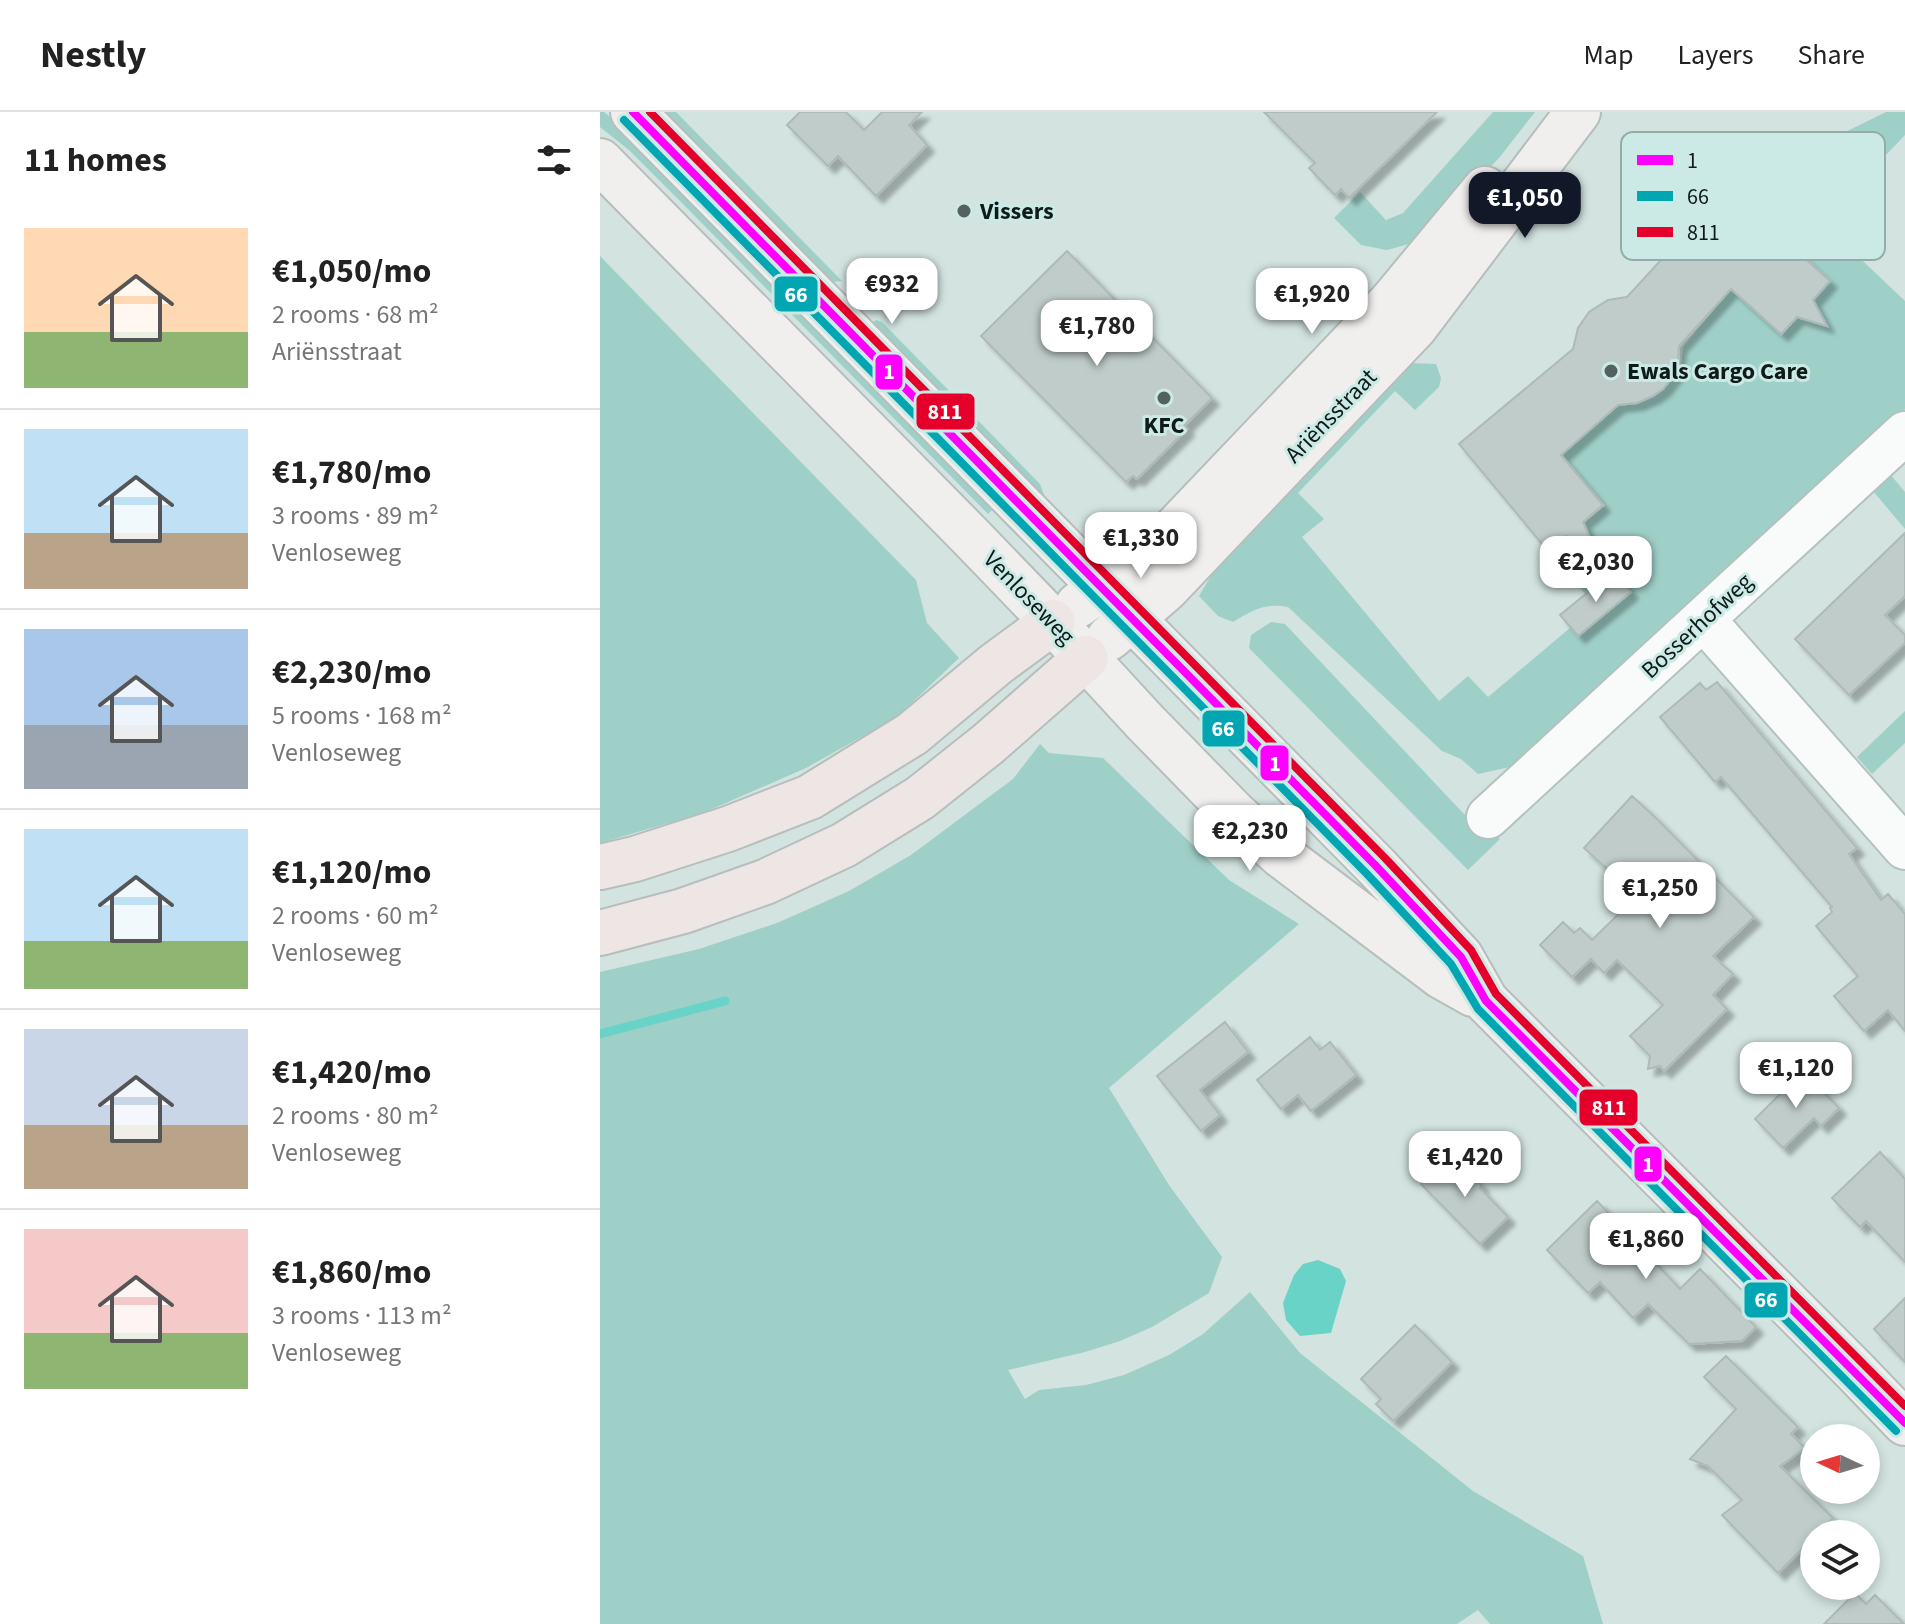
<!DOCTYPE html>
<html lang="en">
<head>
<meta charset="utf-8">
<style>
  body { margin:0; font-family:"Source Sans 3",sans-serif; background:#f2f2f2; color:#222; height:100vh; display:flex; flex-direction:column; font-size:30px; white-space:nowrap }
  * { box-sizing:border-box; margin:0 }
  p { font-size:26px; color:#767676 }
  .icon { flex:none; width:44px; height:44px; fill:none; stroke:currentColor; stroke-width:2; stroke-linecap:round; stroke-linejoin:round }
  .map { position:relative; flex:1; overflow:hidden }
  .details { display:flex; flex-direction:column; background:#fff; width:600px }
  .details>* { flex:none }
  .needle { width:52px; rotate:274deg }
  .tools { position:absolute; left:1200px; top:1312px; display:grid; gap:16px }
  .tools a { display:grid; place-items:center; width:80px; height:80px; border-radius:50%; background:#fff; box-shadow:0 4px 12px #0003; font-size:40px }
  .price { position:absolute; translate:-50% -68px; padding:0 18px; border-radius:16px; background:#fff; color:#222; font-size:26px; line-height:52px; filter:drop-shadow(0 2px 4px #0008) }
  .price::after { content:''; position:absolute; left:50%; top:48px; width:24px; height:18px; margin-left:-12px; background:inherit; clip-path:polygon(0 0,100% 0,50% 100%) }
  .price.current { background:#111827; color:#fff }
  ul { padding:0; list-style:none }
  li { display:flex; align-items:center; gap:24px; height:200px; padding:0 24px }
  li+li { border-top:2px solid #e0e0e0 }
  li span { display:grid; place-items:center; flex:none; width:224px; height:160px; border-radius:0px; color:#555 }
  li>.icon { margin-inline-start:auto }
  span .icon { width:96px; height:96px; fill:#fffc; stroke-width:1 }
  li b { font-size:34px }
  h2 { display:flex; justify-content:space-between; align-items:center; height:96px; padding:0 24px; font-size:34px }
  header { display:flex; align-items:center; gap:48px; box-sizing:border-box; height:112px; padding:0 40px; background:#fff; border-bottom:2px solid #e0e0e0 }
  header strong { font-size:38px }
  nav { display:flex; gap:44px; margin-inline-start:auto; font-size:28px }
  main { display:flex; flex:1; min-height:0 }
  .map>svg:first-child { display:block }
</style>
</head>
<body>
<header>
<strong>Nestly</strong>
<nav><a>Map</a><a>Layers</a><a>Share</a></nav>
</header>
<main>
<section class="details">
<h2>11 homes<svg class="icon" aria-label="filters" viewBox="0 0 24 24"><path d="M4 7h16M4 17h16"/><circle cx="9" cy="7" r="2"/><circle cx="15" cy="17" r="2"/></svg></h2>
<ul>
<li><span style="background:linear-gradient(#ffd9b3 65%,#8fb573 0)"><svg class="icon" aria-label="home" viewBox="0 0 24 24"><path d="M3 11l9-7 9 7M6 9v11h12V9"/></svg></span><div><b>€1,050/mo</b><p>2 rooms · 68 m²</p><p>Ariënsstraat</p></div></li>
<li><span style="background:linear-gradient(#bfe0f5 65%,#b9a48a 0)"><svg class="icon" aria-label="home" viewBox="0 0 24 24"><path d="M3 11l9-7 9 7M6 9v11h12V9"/></svg></span><div><b>€1,780/mo</b><p>3 rooms · 89 m²</p><p>Venloseweg</p></div></li>
<li><span style="background:linear-gradient(#a9c7e8 60%,#9aa5b1 0)"><svg class="icon" aria-label="home" viewBox="0 0 24 24"><path d="M3 11l9-7 9 7M6 9v11h12V9"/></svg></span><div><b>€2,230/mo</b><p>5 rooms · 168 m²</p><p>Venloseweg</p></div></li>
<li><span style="background:linear-gradient(#bfe0f5 70%,#8fb573 0)"><svg class="icon" aria-label="home" viewBox="0 0 24 24"><path d="M3 11l9-7 9 7M6 9v11h12V9"/></svg></span><div><b>€1,120/mo</b><p>2 rooms · 60 m²</p><p>Venloseweg</p></div></li>
<li><span style="background:linear-gradient(#c9d6e8 60%,#b9a48a 0)"><svg class="icon" aria-label="home" viewBox="0 0 24 24"><path d="M3 11l9-7 9 7M6 9v11h12V9"/></svg></span><div><b>€1,420/mo</b><p>2 rooms · 80 m²</p><p>Venloseweg</p></div></li>
<li><span style="background:linear-gradient(#f6c9c9 65%,#8fb573 0)"><svg class="icon" aria-label="home" viewBox="0 0 24 24"><path d="M3 11l9-7 9 7M6 9v11h12V9"/></svg></span><div><b>€1,860/mo</b><p>3 rooms · 113 m²</p><p>Venloseweg</p></div></li>
</ul>
</section>
<div class="map">
<svg width="1305" height="1512" viewBox="0 0 1305 1512">
  <defs>
    <filter id="shadow"><feDropShadow dx="7" dy="7" stdDeviation="2" flood-color="#0004"/></filter>
  </defs>
  <rect width="100%" height="100%" fill="#d2e3e0"/>
  <path fill="#9fd0c8" d="M0,0H4L37,27L396,394L388,402L83,92L29,38L0,15Z
    M58,0H76L242,169L230,170Z
    M893,0H935L899,46L816,130L787,138L761,133L734,106L760,80L786,108L803,101Z
    M1286,0H1305V23L1265,65L1279,78L1269,87L1255,85L1215,44L1219,33Z
    M1155,47L1305,189V297L1262,341L984,595L910,655L878,662L861,647L842,639L688,495C664,491 653,498 633,510L618,504L599,484L621,447L808,251L836,252L841,266L839,275L815,298L795,279L698,381L724,407L702,425L839,589L868,564L888,585L996,494L948,440L1005,394L962,343L1020,292L1048,287L1081,256L1083,235L1131,177L1182,223L1231,169L1131,77Z
    M0,144L316,468L327,511L359,546L297,605L206,656L103,701L0,731Z
    M276,208L282,210L440,372L446,388L272,211Z
    M1290,362L1305,380V417L1273,379Z
    M671,510L685,512L863,701L900,727L868,758L649,536L651,523Z
    M1305,599V631L1272,662L1257,645Z
    M440,632L449,641L503,646L629,768L699,812L509,976L569,1073L622,1145L609,1181L552,1215L520,1229L485,1240L408,1258L425,1287L439,1278L486,1273L524,1263L569,1243L603,1222L650,1180L700,1241L873,1379L983,1444L1003,1512H890L878,1498L857,1512H0V860L99,837L177,811L249,779L311,743L413,667Z"/>
  <path fill="#6ad3c7" d="M718,1148L740,1157L746,1169L731,1221L700,1224L686,1208L683,1191L694,1163L703,1152Z"/>
  <g fill="none" stroke-linecap="round" stroke-linejoin="round">
    <path stroke="#6ad3c7" stroke-width="9" d="M0,922L125,889"/>
  </g>
  <path fill="#bfccca" stroke="#adbab8" stroke-width="2" filter="url(#shadow)" d="M200,0H246L264,18L282,0H322L309,13L327,33L276,84L238,44L228,54L187,13Z
    M664,0H837L749,86L741,77L735,83L709,56L715,51Z
    M1127,76L1230,169L1213,188L1227,214L1197,205L1181,222L1131,177L1079,234L1078,250L1075,262L1063,277L1053,284L1037,291L1018,293L961,343L1003,393L983,410L996,439L966,424L948,439L859,332L973,237L978,216L989,200L1008,188L1027,185Z
    M467,139L612,286L584,314L587,317L537,367L533,364L526,370L381,224Z
    M1305,421V484L1285,503L1305,523V531L1249,583L1195,527Z
    M1014,459L1031,480L978,524L960,503Z
    M1117,570L1257,736L1249,742L1281,788L1288,782L1305,802V919L1288,898L1264,919L1234,884L1258,864L1216,814L1232,800L1230,796L1232,795L1121,665L1115,670L1060,605L1100,571L1106,578Z
    M1032,684L1055,705L1154,805L1113,844L1133,862L1113,883L1127,897L1064,959L1060,954L1048,957L1050,944L1030,924L1063,893L1017,848L1004,861L991,847L972,865L940,833L963,810L974,821L980,816L992,828L1037,784L984,736Z
    M625,910L648,940L600,978L620,1003L601,1019L557,964Z
    M710,925L720,938L730,930L756,963L711,999L698,983L681,997L657,968Z
    M1203,959L1239,996L1221,1014L1214,1006L1183,1036L1155,1007Z
    M1280,1040L1305,1067V1150L1266,1109L1260,1115L1232,1086Z
    M852,1042L882,1074L880,1076L908,1105L880,1132L821,1072Z
    M997,1089L1080,1177L1100,1157L1156,1215L1142,1229L1089,1232L1048,1192L1033,1206L1000,1170L988,1181L947,1138Z
    M1305,1186V1250L1274,1217Z
    M815,1213L852,1250L793,1309L776,1292L781,1287L761,1267Z
    M1126,1244L1198,1315L1191,1322L1205,1336L1180,1354L1233,1406L1217,1422H1214V1425L1178,1461L1122,1403L1142,1388L1108,1354L1090,1347L1136,1297L1104,1265Z
    M1255,1481L1266,1492L1275,1483L1304,1512H1224Z"/>
  <g fill="none" stroke-linecap="round" stroke-linejoin="round">
    <defs>
      <path id="minor" d="M1104,508L1305,736
        M888,705L1305,321"/>
      <path id="major" d="M33,0L776,754L861,845L886,889L1255,1259L1305,1311
        M0,49L372,426L453,510L545,610L635,702L682,744L841,864L873,882
        M478,493L534,453L571,421L792,189L885,77
        M509,526L566,477L815,215L978,0"/>
      <path id="highway" d="M0,755L35,747L128,717L210,685L312,622L396,552L453,510
        M0,821L83,799L165,770L244,733L320,686L388,632L486,546"/>
    </defs>
    <use href="#minor" stroke="#b3c1bf" stroke-width="46"/>
    <use href="#major" stroke="#b6bebd" stroke-width="48"/>
    <use href="#highway" stroke="#b6bebd" stroke-width="48"/>
    <use href="#minor" stroke="#f8fbfa" stroke-width="42"/>
    <use href="#major" stroke="#f1efee" stroke-width="44"/>
    <use href="#highway" stroke="#eee6e5" stroke-width="44"/>
    <defs>
      <path id="bus-1" d="M33,0L776,754L861,845L886,889L1305,1311"/>
      <path id="bus-2" d="M24,8L767,762L851,852L878,897L1296,1319"/>
      <path id="bus-3" d="M50,0L785,746L871,838L896,882L1305,1294"/>
    </defs>
    <use href="#bus-1" stroke="#cbeae5" stroke-width="14"/>
    <use href="#bus-2" stroke="#cbeae5" stroke-width="14"/>
    <use href="#bus-3" stroke="#cbeae5" stroke-width="14"/>
    <use href="#bus-1" stroke="#f0f" stroke-width="8"/>
    <use href="#bus-2" stroke="#02a6b2" stroke-width="8"/>
    <use href="#bus-3" stroke="#e4002b" stroke-width="8"/>
  </g>
  <g fill="#53615f" stroke="#cbeae5" stroke-width="3">
    <circle cx="364" cy="99" r="8"/>
    <circle cx="1011" cy="259" r="8"/>
    <circle cx="564" cy="286" r="8"/>
  </g>
  <g text-anchor="middle" dominant-baseline="central" stroke-width="6" stroke-linejoin="round" paint-order="stroke">
    <g font-size="24" font-weight="bold" fill="#0f1b19" stroke="#cbeae5" text-anchor="start">
      <text x="380" y="99">Vissers</text>
      <text x="1027" y="259">Ewals Cargo Care</text>
      <text x="564" y="313" text-anchor="middle">KFC</text>
    </g>
    <g font-size="24" fill="#0f1b19" stroke="#cbeae5">
      <text transform="translate(731 304) rotate(-46)">Ariënsstraat</text>
      <text transform="translate(429 486) rotate(46)">Venloseweg</text>
      <text transform="translate(1097 514) rotate(-43)">Bosserhofweg</text>
    </g>
  </g>
  <rect x="1021" y="20" width="264" height="128" rx="12" fill="#cbeae5" stroke="#93aca8" stroke-width="2"/>
  <rect x="1037" y="43" width="36" height="10" fill="#f0f"/>
  <rect x="1037" y="79" width="36" height="10" fill="#02a6b2"/>
  <rect x="1037" y="115" width="36" height="10" fill="#e4002b"/>
  <g font-size="22" fill="#0f1b19">
    <text x="1087" y="56">1</text>
    <text x="1087" y="92">66</text>
    <text x="1087" y="128">811</text>
  </g>
  <g stroke="#cbeae5" stroke-width="3">
    <rect x="173" y="163" width="46" height="38" rx="8" fill="#02a6b2"/>
    <rect x="274" y="241" width="30" height="38" rx="8" fill="#f0f"/>
    <rect x="315" y="280" width="61" height="39" rx="8" fill="#e4002b"/>
    <rect x="601" y="597" width="45" height="39" rx="8" fill="#02a6b2"/>
    <rect x="659" y="632" width="31" height="38" rx="8" fill="#f0f"/>
    <rect x="978" y="976" width="61" height="39" rx="8" fill="#e4002b"/>
    <rect x="1033" y="1033" width="30" height="38" rx="8" fill="#f0f"/>
    <rect x="1143" y="1169" width="46" height="38" rx="8" fill="#02a6b2"/>
  </g>
  <g font-size="22" text-anchor="middle" font-weight="bold" fill="#fff">
    <text x="196" y="190">66</text>
    <text x="289" y="267">1</text>
    <text x="345" y="307">811</text>
    <text x="623" y="624">66</text>
    <text x="675" y="659">1</text>
    <text x="1009" y="1003">811</text>
    <text x="1048" y="1060">1</text>
    <text x="1166" y="1195">66</text>
  </g>
</svg>
<div class="tools">
<a><svg class="needle" viewBox="-14 -14 28 28"><path d="M0-13l5 13h-10z" fill="#e53935"/><path d="M0 13l5-13h-10z" fill="#767676"/></svg></a>
<a><svg class="icon" aria-label="layers" viewBox="0 0 24 24"><path d="M12 4l9 5-9 5-9-5zM3 14l9 5 9-5"/></svg></a>
</div>
<b class="price current" style="left:925px;top:128px">€1,050</b>
<b class="price" style="left:292px;top:214px">€932</b>
<b class="price" style="left:712px;top:224px">€1,920</b>
<b class="price" style="left:497px;top:256px">€1,780</b>
<b class="price" style="left:541px;top:468px">€1,330</b>
<b class="price" style="left:996px;top:492px">€2,030</b>
<b class="price" style="left:650px;top:761px">€2,230</b>
<b class="price" style="left:1060px;top:818px">€1,250</b>
<b class="price" style="left:1196px;top:998px">€1,120</b>
<b class="price" style="left:865px;top:1087px">€1,420</b>
<b class="price" style="left:1046px;top:1169px">€1,860</b>
</div>
</main>
</body>
</html>
